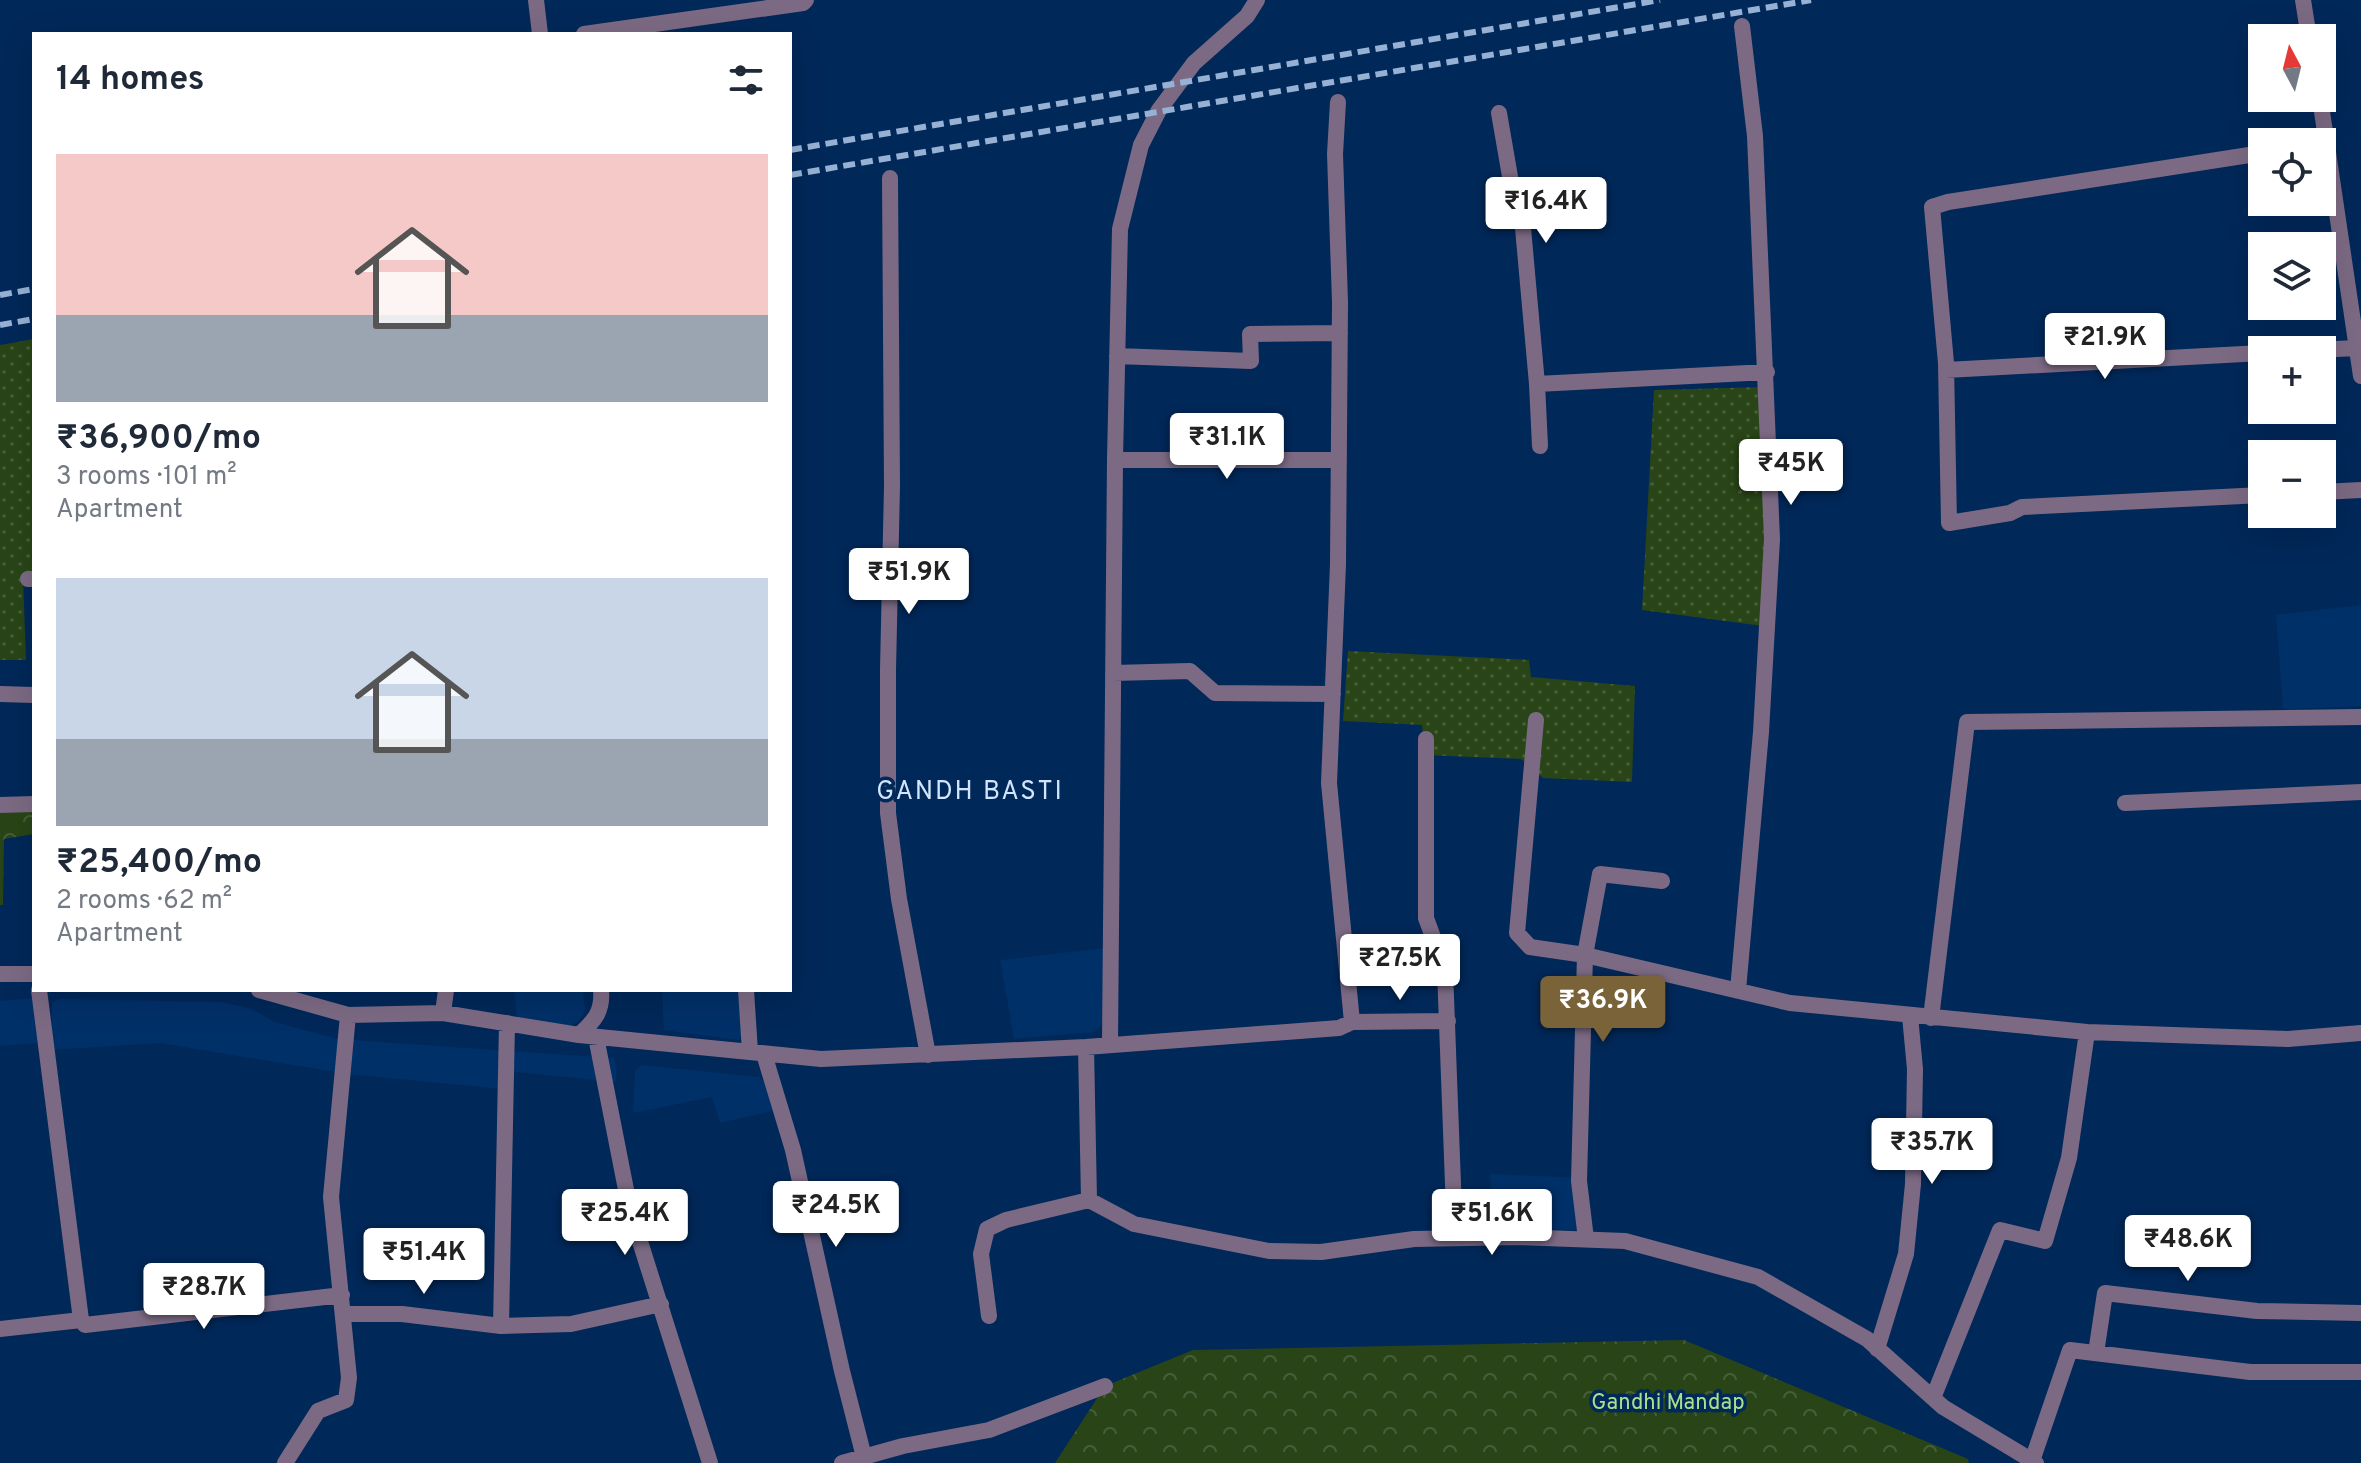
<!DOCTYPE html>
<html lang="en">
<head>
<meta charset="utf-8">
<style>
  body { margin:0; font-family:Overpass,sans-serif; background:#f6f6f7; color:#1f2937; height:100vh; display:flex; flex-direction:column; font-size:30px; white-space:nowrap }
  * { box-sizing:border-box; margin:0 }
  p { font-size:26px; color:#747a83 }
  .icon { flex:none; width:44px; height:44px; fill:none; stroke:currentColor; stroke-width:2; stroke-linecap:round; stroke-linejoin:round }
  .map { position:relative; flex:1; overflow:hidden }
  .details { position:absolute; left:32px; top:32px; width:760px; height:960px; display:flex; flex-direction:column; background:#fff; border-radius:0px; box-shadow:0 8px 32px #0002 }
  .details>* { flex:none }
  .needle { width:52px; rotate:353deg }
  .tools { position:absolute; left:2248px; top:24px; display:grid; gap:16px }
  .tools a { display:grid; place-items:center; width:88px; height:88px; border-radius:0px; background:#fff; box-shadow:0 8px 32px #0002; font-size:40px }
  .price { position:absolute; translate:-50% -68px; padding:0 18px; border-radius:8px; background:#fff; color:#222; font-size:26px; line-height:52px; filter:drop-shadow(0 2px 4px #0008) }
  .price::after { content:''; position:absolute; left:50%; top:48px; width:24px; height:18px; margin-left:-12px; background:inherit; clip-path:polygon(0 0,100% 0,50% 100%) }
  .price.current { background:#7b6339; color:#fff }
  ul { padding:0; list-style:none }
  li { display:grid; align-content:center; gap:16px; height:424px; padding:0 24px }
  li span { display:grid; place-items:center; height:248px; border-radius:0px; color:#555 }
  li>.icon { margin-inline-start:auto }
  span .icon { width:144px; height:144px; fill:#fffc; stroke-width:1 }
  li b { font-size:34px }
  h2 { display:flex; justify-content:space-between; align-items:center; height:96px; padding:0 24px; font-size:34px }
  .map>svg:first-child { display:block }
</style>
</head>
<body>
<div class="map">
<svg width="2361" height="1463" viewBox="0 0 2361 1463">
  <defs>
    <pattern id="grass-dots" width="8" height="8" patternUnits="userSpaceOnUse" patternTransform="scale(2)"><rect width="8" height="8" fill="#294517"/><path d="M2 2h.1M6 6h.1" fill="none" stroke="#465f39" stroke-width="1.8" stroke-linecap="round"/></pattern>
    <pattern id="forest-crowns" width="20" height="18" patternUnits="userSpaceOnUse" patternTransform="scale(2)"><rect width="20" height="18" fill="#294517"/><path d="M2 6a3 3 0 1 1 6 0M12 15a3 3 0 1 1 6 0" fill="none" stroke="#465f39"/></pattern>
  </defs>
  <rect width="100%" height="100%" fill="#002859"/>
  <path fill="#003068" d="M2361,605V706L2283,709L2276,615Z
    M1105,948L1104,1022L1094,1032L1014,1039L1000,960Z
    M514,990H583L585,1009L579,1021L569,1026L517,1019Z
    M662,990H742L744,1036L739,1040L664,1030Z
    M35,998L39,1043L0,1046V1001Z
    M60,999L222,1002L252,1009L275,1022L338,1039L613,1058L617,1064L616,1082L505,1071L503,1089L347,1074L160,1043L51,1050L52,1003Z
    M642,1065L759,1077L765,1082L773,1111L720,1123L712,1097L633,1113L635,1070Z
    M1490,1174L1584,1178L1582,1230L1493,1228Z"/>
  <path fill="url(#grass-dots)" d="M34,339V577L23,578L26,660H0V345Z
    M1763,387L1768,559L1763,626L1642,610L1654,390Z
    M1348,651L1529,660L1531,677L1635,686L1632,782L1543,778L1521,759L1424,755L1422,725L1343,721Z"/>
  <path fill="url(#forest-crowns)" d="M0,807H34V834L4,839L3,905H0Z
    M1684,1340L1968,1459L1969,1463H1055L1105,1386L1193,1350Z"/>
  <g fill="none" stroke-linecap="round" stroke-linejoin="round">
    <path stroke="#7c6a84" stroke-width="16" d="M536,0L540,34
      M2303,0L2309,38
      M584,34L803,3L806,0
      M2320,98L2361,376
      M1499,113L1512,188L1522,217L1537,384
      M2262,153L1948,202L1932,207L1946,363L1949,523L2010,513L2022,507L2262,495
      M890,178L892,486L888,670V813L899,899L928,1055
      M2314,350L2357,348
      M1117,356L1251,361L1250,334L1340,333
      M1946,370L2262,353
      M1540,446L1537,384L1767,372
      M1115,460H1339
      M2322,492L2361,490
      M28,579H34
      M1113,673L1190,671L1215,693L1333,694
      M0,694L34,695
      M1536,720L1517,933L1530,947L1585,955L1790,1003L2087,1032
      M1426,739V918L1445,970L1455,1238
      M2125,803L2361,792
      M0,805L34,804
      M0,974H34
      M259,990L348,1015L443,1013L579,1035C594,1021 603,1012 601,990
      M746,990L750,1052
      M1738,990L1761,732L1772,539L1755,136L1742,26
      M443,1013L446,990
      M1931,1018L1967,722L2361,717
      M1352,1022L1448,1021
      M507,1023L501,1326L571,1324L661,1304
      M579,1035L821,1059L1086,1047L1339,1028L1352,1022L1329,783L1338,564L1340,302L1335,154L1338,102
      M596,1037L630,1210L710,1463
      M1110,1043L1115,460L1120,229L1141,145L1159,110L1194,63L1247,16L1257,0
      M1086,1047L1089,1200L1134,1224L1269,1251L1321,1252L1414,1239L1520,1237L1625,1241L1758,1277L1867,1339L1943,1407L2036,1463
      M764,1054L793,1150L842,1371L864,1457
      M1586,1239L1579,1181L1585,955L1600,874L1662,881
      M343,1314H402L501,1326
      M989,1316L981,1254L987,1229L1006,1220L1089,1200
      M81,1320L85,1325L342,1295
      M0,1329L81,1320L39,990
      M1877,1349L1906,1254L1913,1184L1915,1069L1910,1016
      M2096,1353L2105,1293L2257,1311L2361,1313
      M1933,1398L2000,1230L2045,1241L2069,1158L2087,1032L2288,1039L2361,1033
      M2032,1461L2070,1350L2250,1372H2361
      M285,1463L318,1411L346,1400L349,1378L331,1197L348,1015
      M842,1463L903,1446L989,1430L1105,1386"/>
    <path stroke="#96b1d3" stroke-width="6" stroke-dasharray="12 6" stroke-linecap="butt" d="M790,150L1660,0
      M790,175L1811,0
      M0,295L34,289
      M0,325L34,319"/>
  </g>
  <g text-anchor="middle" dominant-baseline="central" stroke-width="7" stroke-linejoin="round" paint-order="stroke">
    <g font-size="22" fill="#a9e08c" stroke="#002859">
      <text x="1668" y="1403">Gandhi Mandap</text>
    </g>
    <g font-size="26" letter-spacing="2" fill="#d2e5fe" stroke="#002859">
      <text x="970" y="792">GANDH BASTI</text>
    </g>
  </g>
</svg>
<div class="tools">
<a><svg class="needle" viewBox="-14 -14 28 28"><path d="M0-13l5 13h-10z" fill="#e53935"/><path d="M0 13l5-13h-10z" fill="#747a83"/></svg></a>
<a><svg class="icon" aria-label="locate" viewBox="0 0 24 24"><circle cx="12" cy="12" r="6"/><path d="M12 2v4M12 18v4M2 12h4M18 12h4"/></svg></a>
<a><svg class="icon" aria-label="layers" viewBox="0 0 24 24"><path d="M12 4l9 5-9 5-9-5zM3 14l9 5 9-5"/></svg></a>
<a>+</a>
<a>−</a>
</div>
<b class="price" style="left:1546px;top:245px">₹16.4K</b>
<b class="price" style="left:2105px;top:381px">₹21.9K</b>
<b class="price" style="left:1227px;top:481px">₹31.1K</b>
<b class="price" style="left:1791px;top:507px">₹45K</b>
<b class="price" style="left:909px;top:616px">₹51.9K</b>
<b class="price" style="left:1400px;top:1002px">₹27.5K</b>
<b class="price current" style="left:1603px;top:1044px">₹36.9K</b>
<b class="price" style="left:1932px;top:1186px">₹35.7K</b>
<b class="price" style="left:836px;top:1249px">₹24.5K</b>
<b class="price" style="left:625px;top:1257px">₹25.4K</b>
<b class="price" style="left:1492px;top:1257px">₹51.6K</b>
<b class="price" style="left:2188px;top:1283px">₹48.6K</b>
<b class="price" style="left:424px;top:1296px">₹51.4K</b>
<b class="price" style="left:204px;top:1331px">₹28.7K</b>
<section class="details">
<h2>14 homes<svg class="icon" aria-label="filters" viewBox="0 0 24 24"><path d="M4 7h16M4 17h16"/><circle cx="9" cy="7" r="2"/><circle cx="15" cy="17" r="2"/></svg></h2>
<ul>
<li><span style="background:linear-gradient(#f6c9c9 65%,#9aa5b1 0)"><svg class="icon" aria-label="home" viewBox="0 0 24 24"><path d="M3 11l9-7 9 7M6 9v11h12V9"/></svg></span><div><b>₹36,900/mo</b><p>3 rooms · 101 m²</p><p>Apartment</p></div></li>
<li><span style="background:linear-gradient(#c9d6e8 65%,#9aa5b1 0)"><svg class="icon" aria-label="home" viewBox="0 0 24 24"><path d="M3 11l9-7 9 7M6 9v11h12V9"/></svg></span><div><b>₹25,400/mo</b><p>2 rooms · 62 m²</p><p>Apartment</p></div></li>
</ul>
</section>
</div>
</body>
</html>
